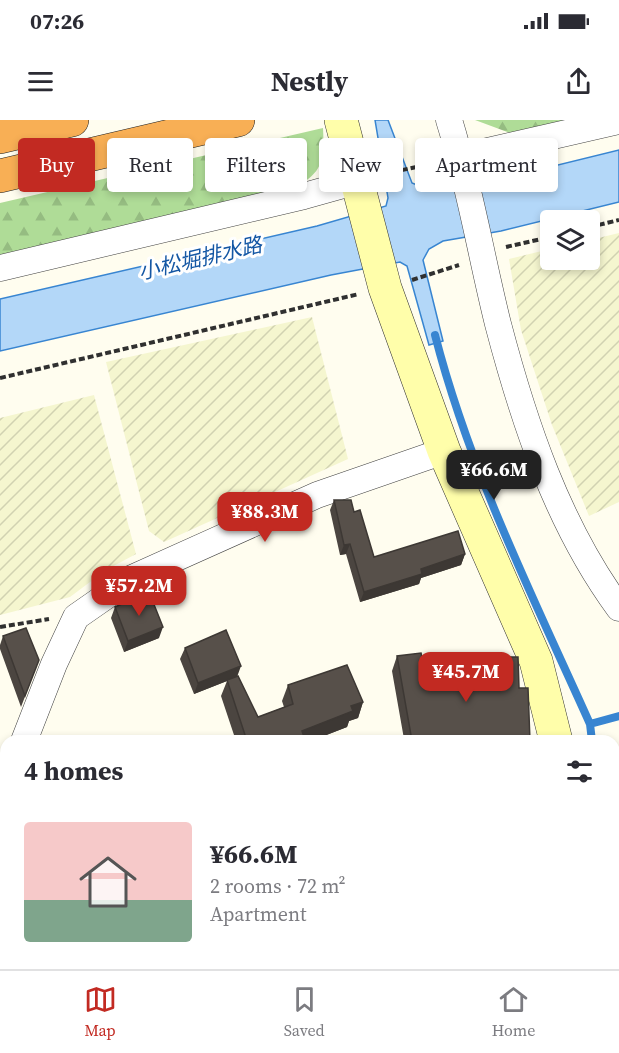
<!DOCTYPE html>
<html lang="en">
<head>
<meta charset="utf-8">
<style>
  body { margin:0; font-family:"Source Serif 4","Noto Sans JP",serif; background:#f7f7f7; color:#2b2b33; height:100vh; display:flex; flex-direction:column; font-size:22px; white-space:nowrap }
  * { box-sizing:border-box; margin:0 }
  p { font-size:20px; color:#7c7c81 }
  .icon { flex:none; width:33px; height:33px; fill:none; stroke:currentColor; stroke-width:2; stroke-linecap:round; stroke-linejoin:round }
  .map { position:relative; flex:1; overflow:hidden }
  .details { position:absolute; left:0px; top:615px; width:620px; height:234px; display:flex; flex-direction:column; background:#fff; border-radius:18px 18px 0 0; box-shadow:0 3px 9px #0003 }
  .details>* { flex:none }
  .hud { position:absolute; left:18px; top:18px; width:584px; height:54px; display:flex; gap:12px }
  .controls { position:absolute; left:540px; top:90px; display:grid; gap:12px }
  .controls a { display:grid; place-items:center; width:60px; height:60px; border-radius:6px; background:#fff; box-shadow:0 3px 9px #0003; font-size:30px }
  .price { position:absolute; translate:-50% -51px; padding:0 14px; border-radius:12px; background:#c22a22; color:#fff; font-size:20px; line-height:39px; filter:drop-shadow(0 2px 3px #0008) }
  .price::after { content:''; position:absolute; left:50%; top:36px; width:18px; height:14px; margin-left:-9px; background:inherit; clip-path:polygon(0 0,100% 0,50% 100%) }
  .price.on { background:#222; color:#fff }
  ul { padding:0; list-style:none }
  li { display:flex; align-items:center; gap:18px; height:150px; padding:0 24px }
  li span { display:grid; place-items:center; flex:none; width:168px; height:120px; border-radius:6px; color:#555 }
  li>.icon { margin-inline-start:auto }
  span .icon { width:72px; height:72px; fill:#fffc; stroke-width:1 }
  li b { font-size:26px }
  h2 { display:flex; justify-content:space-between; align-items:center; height:72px; padding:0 24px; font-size:26px }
  .chip { padding:0 21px; border-radius:6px; background:#fff; box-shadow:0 3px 9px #0003; font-size:21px; line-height:54px }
  .chip.on { background:#c22a22; color:#fff }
  .status { display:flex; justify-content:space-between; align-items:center; height:42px; padding:0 30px; background:#fff; direction:ltr }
  .status svg { height:16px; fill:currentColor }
  header { display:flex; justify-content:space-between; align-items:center; height:78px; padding:0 24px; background:#fff; font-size:27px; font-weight:700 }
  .tabs { display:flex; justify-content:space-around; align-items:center; height:84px; border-top:2px solid #e1e1e2; background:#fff; font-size:16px; color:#7c7c81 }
  .tabs a { display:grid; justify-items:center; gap:3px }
  .tabs .on { color:#c22a22 }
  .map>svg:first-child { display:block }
</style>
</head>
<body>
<div class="status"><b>07:26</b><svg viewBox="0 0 49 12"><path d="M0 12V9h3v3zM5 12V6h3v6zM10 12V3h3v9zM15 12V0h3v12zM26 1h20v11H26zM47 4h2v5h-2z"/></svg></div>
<header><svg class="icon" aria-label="menu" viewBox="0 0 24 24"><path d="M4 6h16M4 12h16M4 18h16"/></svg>Nestly<svg class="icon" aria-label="share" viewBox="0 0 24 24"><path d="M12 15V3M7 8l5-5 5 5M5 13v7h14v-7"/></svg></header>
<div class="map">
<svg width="619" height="849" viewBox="0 0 619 849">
  <defs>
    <pattern id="farmland-furrows" width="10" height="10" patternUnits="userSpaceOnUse" patternTransform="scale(1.5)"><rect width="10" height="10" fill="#f5f6cf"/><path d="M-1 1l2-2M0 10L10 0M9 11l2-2" fill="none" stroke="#d1d2b1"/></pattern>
    <pattern id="forest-firs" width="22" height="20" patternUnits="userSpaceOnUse" patternTransform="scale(1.5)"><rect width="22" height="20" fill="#afdc97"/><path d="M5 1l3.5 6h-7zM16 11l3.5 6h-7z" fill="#95bc81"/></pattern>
  </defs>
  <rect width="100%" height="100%" fill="#fffdef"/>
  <path fill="url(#farmland-furrows)" d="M619,113V382L589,396L552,305L521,210L509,139L550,129V140H590V120Z
    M312,197L348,339L164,422L149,411L106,242Z
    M94,275L136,434L106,450L70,477L0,495V298Z"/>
  <path fill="url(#forest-firs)" d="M475,0H569L510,13Z
    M323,8C325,46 321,54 287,72L0,138V83Z"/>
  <path fill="#b3d7f8" stroke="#3885d1" stroke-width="1.5" d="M375,0H388L412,63L429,70L489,62L619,30V82L501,111L443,121L429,129L423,140L443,221L429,225L407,146L400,142L331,155L0,231V179L317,106L386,86L388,78Z"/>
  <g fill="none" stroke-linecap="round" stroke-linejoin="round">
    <path stroke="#3885d1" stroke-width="8" d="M435,215C470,351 533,477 590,604L592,621
      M590,604L619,596
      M614,753L619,768"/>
    <defs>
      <path id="street" d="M449,0C470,67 481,136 498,204C524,303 558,405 619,488
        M444,41L619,1
        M0,148L304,76L372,57
        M24,621L54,544L76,497L132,458L317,375L444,331
        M0,685L6,669
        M281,849L289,843"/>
      <path id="secondary" d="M341,0L385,168L444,331L536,541L556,621
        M612,843L613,849"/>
      <path id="highway" d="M0,17L72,0
        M0,56L238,0"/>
    </defs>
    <use href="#street" stroke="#414141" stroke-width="27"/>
    <use href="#secondary" stroke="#303030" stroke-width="34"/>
    <use href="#highway" stroke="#1f1f1f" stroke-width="34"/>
    <path stroke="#303030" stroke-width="4" stroke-dasharray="6 3" stroke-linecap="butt" d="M393,52L421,46
      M590,107L619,100
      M506,127L550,117
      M412,160L459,145
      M0,258L359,174
      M0,507L49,499
      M614,745L619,743"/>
    <use href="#street" stroke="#fff" stroke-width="26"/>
    <use href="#secondary" stroke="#fffeaa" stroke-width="33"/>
    <use href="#highway" stroke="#f8af55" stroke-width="33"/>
  </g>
  <path fill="#4b4540" d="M334,380L354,392L374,437L465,434L461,445L421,458L419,464L360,482L346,434L340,435L330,390Z
    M115,487L159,518L124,532L111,498Z
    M3,516L39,540L21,587L0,529V525Z
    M185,528L237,556L258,597L284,587L282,581L288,565L363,582L358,598L349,601L347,607L311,621H236L221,576L227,561L194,574L180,539Z
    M397,536L426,558L488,552L493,537L519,568L530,621L404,619L392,551Z
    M56,843H274V845L284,849H59Z
    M450,843H579L575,844L577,849H454Z"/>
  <path fill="#3d3834" d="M350,424L346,434L340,435L344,425Z
    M465,434L461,445L421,458L419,464L360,482L364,472L421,449Z
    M163,507L159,518L124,532L128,521Z
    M241,546L237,557L194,574L198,563Z
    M363,582L358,598L349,601L347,607L311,621H292L302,611L351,586Z
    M354,843H367L359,849H346Z"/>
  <path fill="#57504a" stroke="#3d3834" stroke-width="1.5" d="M334,380H351L354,392L360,390L374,437L458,411L465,434L421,449L422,454L364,472L350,424L344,425Z
    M149,472L163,507L128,521L115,487Z
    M26,508L39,540L25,576L3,516Z
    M226,510L241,546L198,563L185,528Z
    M421,533L426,558L493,551V537H518L519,568H528L530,621L537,620V621H401L411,615L397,536Z
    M347,545L363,582L351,586L353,591L302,611L304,617L292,621H247L227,560L238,556L258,597L293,584L288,565Z
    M68,843H274V845L284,849H71Z
    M300,843H354L346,849H289Z
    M465,843H575L577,849H468Z"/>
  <g text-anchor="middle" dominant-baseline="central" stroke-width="6" stroke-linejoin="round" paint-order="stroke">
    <g font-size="21" font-style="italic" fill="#1457a4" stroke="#fff">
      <text transform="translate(200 138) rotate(-13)">小松堀排水路</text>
    </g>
  </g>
</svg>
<div class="controls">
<a><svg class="icon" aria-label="layers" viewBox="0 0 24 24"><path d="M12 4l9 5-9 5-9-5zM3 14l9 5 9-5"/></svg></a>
</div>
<b class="price on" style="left:494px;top:381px">¥66.6M</b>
<b class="price" style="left:265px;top:423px">¥88.3M</b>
<b class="price" style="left:139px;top:497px">¥57.2M</b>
<b class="price" style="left:466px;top:583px">¥45.7M</b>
<div class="hud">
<a class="chip on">Buy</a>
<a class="chip">Rent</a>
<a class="chip">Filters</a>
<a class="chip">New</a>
<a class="chip">Apartment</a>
</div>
<section class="details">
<h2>4 homes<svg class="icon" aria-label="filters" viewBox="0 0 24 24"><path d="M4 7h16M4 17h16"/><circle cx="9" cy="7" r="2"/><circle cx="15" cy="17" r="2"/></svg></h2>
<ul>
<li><span style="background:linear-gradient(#f6c9c9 65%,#7fa58c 0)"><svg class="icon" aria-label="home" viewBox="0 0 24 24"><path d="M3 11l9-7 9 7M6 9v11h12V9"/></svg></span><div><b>¥66.6M</b><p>2 rooms · 72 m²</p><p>Apartment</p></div></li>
</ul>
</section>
</div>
<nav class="tabs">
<a class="on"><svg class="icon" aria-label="map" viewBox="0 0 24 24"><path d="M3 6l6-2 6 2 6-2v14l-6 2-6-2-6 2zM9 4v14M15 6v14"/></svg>Map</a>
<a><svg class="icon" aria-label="saved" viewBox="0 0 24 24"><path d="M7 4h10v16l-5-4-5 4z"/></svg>Saved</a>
<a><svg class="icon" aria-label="home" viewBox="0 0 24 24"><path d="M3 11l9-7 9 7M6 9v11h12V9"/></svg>Home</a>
</nav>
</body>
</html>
